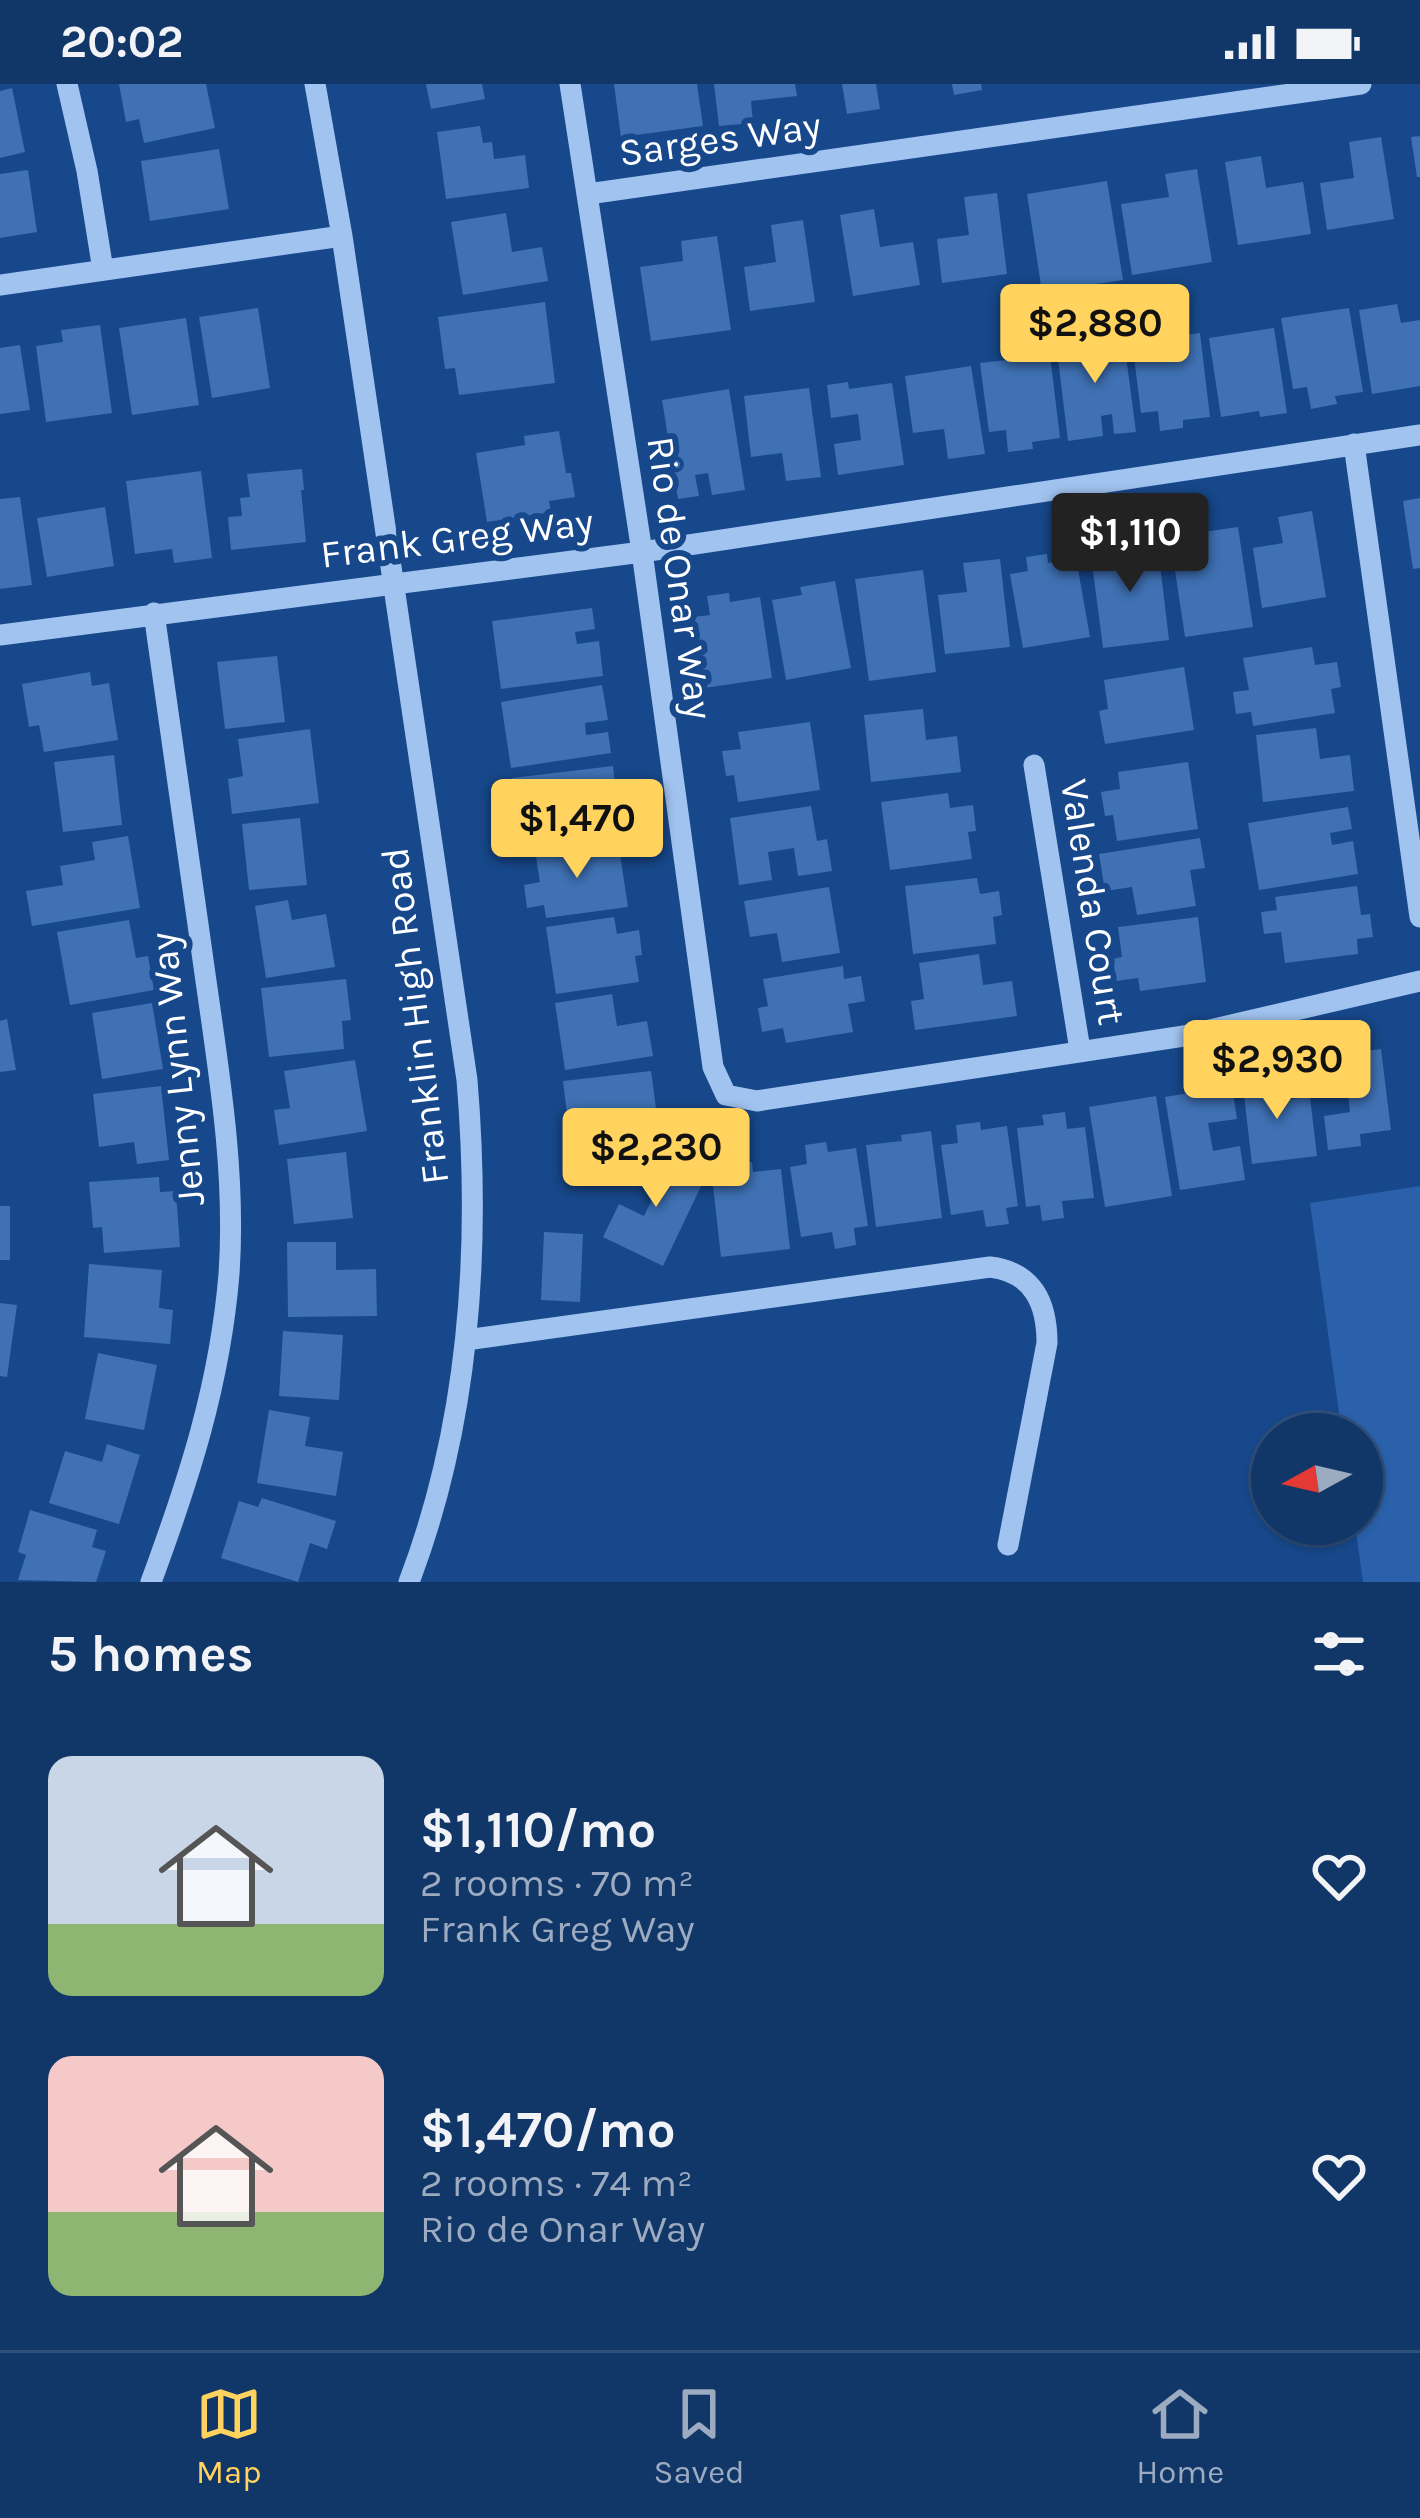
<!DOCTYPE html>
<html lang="en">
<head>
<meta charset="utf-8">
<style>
  body { margin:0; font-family:Karla,sans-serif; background:#1e4171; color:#f1f3f6; height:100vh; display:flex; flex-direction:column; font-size:45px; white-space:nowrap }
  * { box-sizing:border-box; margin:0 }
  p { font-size:39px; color:#9cabc0 }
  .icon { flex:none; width:66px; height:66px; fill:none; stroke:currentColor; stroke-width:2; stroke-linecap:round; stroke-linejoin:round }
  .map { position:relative; height:1498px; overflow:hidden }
  .drawer { display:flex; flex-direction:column; background:#113668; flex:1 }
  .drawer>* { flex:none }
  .needle { width:78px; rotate:262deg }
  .tools { position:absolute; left:1251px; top:1329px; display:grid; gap:24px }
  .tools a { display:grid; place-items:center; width:132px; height:132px; border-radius:50%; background:#113668; box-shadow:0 3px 9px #0004,0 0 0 3px #30507c; font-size:60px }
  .price { position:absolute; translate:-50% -102px; padding:0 27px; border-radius:12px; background:#ffd35e; color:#111; font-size:39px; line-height:78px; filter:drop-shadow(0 3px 6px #0008) }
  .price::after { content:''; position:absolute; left:50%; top:72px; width:36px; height:27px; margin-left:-18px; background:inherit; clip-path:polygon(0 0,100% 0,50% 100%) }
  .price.active { background:#222; color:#fff }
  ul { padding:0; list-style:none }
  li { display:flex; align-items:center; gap:36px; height:300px; padding:0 48px }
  li span { display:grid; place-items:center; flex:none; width:336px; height:240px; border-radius:24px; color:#555 }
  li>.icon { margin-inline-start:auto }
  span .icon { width:144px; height:144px; fill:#fffc; stroke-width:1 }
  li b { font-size:51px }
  h2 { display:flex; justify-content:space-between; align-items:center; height:144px; padding:0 48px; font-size:51px }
  .status { display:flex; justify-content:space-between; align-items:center; height:84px; padding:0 60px; background:#113668; direction:ltr }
  .status svg { height:33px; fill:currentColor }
  .tab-bar { display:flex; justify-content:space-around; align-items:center; height:168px; border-top:3px solid #30507c; background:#113668; font-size:33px; color:#9cabc0 }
  .tab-bar a { display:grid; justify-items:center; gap:6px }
  .tab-bar .active { color:#ffd35e }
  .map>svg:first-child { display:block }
</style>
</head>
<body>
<div class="status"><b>20:02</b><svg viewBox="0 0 49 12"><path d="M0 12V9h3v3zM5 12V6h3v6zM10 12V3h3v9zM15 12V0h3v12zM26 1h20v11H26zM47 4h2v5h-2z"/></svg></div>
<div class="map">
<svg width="1420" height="1498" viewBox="0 0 1420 1498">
  <rect width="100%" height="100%" fill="#17488b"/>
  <path fill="#2a61aa" d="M1420,1102V1498H1363L1355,1440H1362V1350H1342L1310,1119Z"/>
  <path fill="#3f71b4" d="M119,0H206L215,44L144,59L139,35L126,38Z
    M426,0H482L485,15L431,25Z
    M614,0H697L703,42L621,53Z
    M714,0H795L797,12L751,17L753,39L719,42Z
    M842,0H876L880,25L847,30Z
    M952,0H981L982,6L954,11Z
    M12,4L25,68L0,74V7Z
    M480,42L483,59L492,58L494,75L525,71L529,104L446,115L437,48Z
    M1420,52V93H1417L1411,53Z
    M1381,53L1394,135L1327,146L1320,99L1354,94L1349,58Z
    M219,65L229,125L150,137L141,77Z
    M1261,72L1266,104L1303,98L1311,150L1238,161L1225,78Z
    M1197,85L1212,178L1132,191L1121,120L1169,113L1165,90Z
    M28,86L37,148L0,154V90Z
    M1107,97L1123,196L1042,208L1027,110Z
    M997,109L1007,190L942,199L937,155L969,151L964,113Z
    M874,125L880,163L913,158L920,201L853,212L840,131Z
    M506,129L512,168L542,163L548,197L463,211L451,138Z
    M803,136L815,218L750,227L744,183L776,178L771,141Z
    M717,152L731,246L651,257L640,183L683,177L681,157Z
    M545,218L555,299L459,311L455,284L445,285L438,233Z
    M1397,220L1401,239L1420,236V302L1372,310L1359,226Z
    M258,224L270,304L212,314L199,233Z
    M1349,224L1363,308L1335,312L1337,320L1311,325L1307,303L1293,305L1281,234Z
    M186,234L199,321L132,331L119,244Z
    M100,241L112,329L46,338L36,262L63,258L61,246Z
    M1274,244L1287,329L1260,333L1259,327L1221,333L1209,254Z
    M1123,249L1136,348L1114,350L1112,330L1101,332L1103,352L1068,357L1056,258Z
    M1200,249L1210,333L1183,336V344L1160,347L1158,327L1141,329L1132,257Z
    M20,261L30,326L0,330V264Z
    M1050,271L1060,354L1032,358L1033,365L1008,368L1006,346L989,348L980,279Z
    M971,282L985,370L948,375L944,345L913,349L905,292Z
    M848,298L849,305L892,299L904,381L838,391L834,360L861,356L858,330L831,334L827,301Z
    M809,304L821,393L786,397L782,369L751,373L744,312Z
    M729,305L745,406L712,411L708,389L695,391L699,412L678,415L662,316Z
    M559,347L566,389H571L575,413L549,417L551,428L487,438L476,369L525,361L524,352Z
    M302,385L304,406H301L306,458L231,466L228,433L242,432L240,414L250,413L247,390Z
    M201,387L212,474L174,479L172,465L135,470L126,397Z
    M20,413L32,501L0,505V415Z
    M1420,414V484L1413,485L1403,417Z
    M105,423L114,482L47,493L37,434Z
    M1312,427L1326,513L1262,524L1253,464L1283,459L1278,433Z
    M1238,443L1253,543L1185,553L1170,453Z
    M1157,455L1169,556L1103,564L1090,464L1122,460L1125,480L1137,478L1134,458Z
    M1047,470L1048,479L1076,474L1090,553L1023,564L1010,490L1028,487L1026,473Z
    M1000,475L1010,563L945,570L938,511L967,508L963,479Z
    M923,486L936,588L869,597L855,495Z
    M835,497L851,584L786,596L772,516L802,511L800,503Z
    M729,509L730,518L760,513L772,594L704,604L693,533L710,531L707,512Z
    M592,524L595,545L575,548L577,560L599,557L603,592L501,605L492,537Z
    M1312,563L1315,581L1337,578L1341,603L1331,605L1335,629L1253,642L1251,628L1236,630L1233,608L1249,606L1243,574Z
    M277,572L285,638L225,645L217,578Z
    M1184,583L1194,646L1105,660L1099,627L1108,625L1104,596Z
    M90,588L92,602L109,599L118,656L44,668L39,641L29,643L22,600Z
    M602,601L608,636L585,639L586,651L608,648L611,669L511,684L501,618Z
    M923,625L926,656L957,652L961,688L871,698L864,631Z
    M810,638L820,706L738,718L734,691L726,692L722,667L741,665L738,648Z
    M1316,644L1320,675L1350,671L1354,707L1263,718L1256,651Z
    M310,645L319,719L232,730L228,695L243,692L238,655Z
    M114,671L122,741L63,748L54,678Z
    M1188,678L1198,745L1117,757L1113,731L1105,732L1101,708L1120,705L1118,688Z
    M613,682L617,718L588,721L591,751L535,758L530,722L515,724L512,694Z
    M948,709L950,724L973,721L976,747L968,748L972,775L890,786L881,718Z
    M811,722L817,757L827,755L832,787L798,792L794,764L768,768L772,796L739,801L730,734Z
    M1348,723L1352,745L1330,749L1332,761L1353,757L1358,790L1259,806L1248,739Z
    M300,734L307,801L249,806L242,740Z
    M128,752L140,824L32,842L26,807L63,801L60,782L95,776L92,758Z
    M1200,754L1205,784L1190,786L1196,822L1137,831L1132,803L1105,807L1099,770Z
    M604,757L605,772L620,770L628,823L546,834L544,821L527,824L524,801L540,798L535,767Z
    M977,794L980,810L999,807L1002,831L993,833L996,860L913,870L905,802Z
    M1357,802L1361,831L1370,830L1373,853L1357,855L1358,870L1285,879L1281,848L1264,850L1261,828L1277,826L1275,813Z
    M829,803L840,869L782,878L777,849L750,853L744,817Z
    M288,816L292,836L326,830L335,883L266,894L255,822Z
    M614,833L617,850L639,846L642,871L635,872L639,898L556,910L546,843Z
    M1198,833L1206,898L1140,907L1138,894L1116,897L1113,875L1122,873L1118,843Z
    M129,836L136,874L148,872L154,906L70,921L57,848Z
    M979,870L983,901L1012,897L1017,932L915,946L911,917L924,915L919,879Z
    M843,882L844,895L861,892L865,917L848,920L853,948L786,959L783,944L762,948L758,924L768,922L763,895Z
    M346,895L351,936L342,937L344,965L269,973L261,904Z
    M612,910L617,942L647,937L653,972L565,986L555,919Z
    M152,919L163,985L102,995L92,929Z
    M7,935L16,986L0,988V937Z
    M1381,965L1391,1046L1360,1050L1361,1062L1328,1066L1324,1032L1350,1028L1347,1001L1320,1005L1316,973Z
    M355,976L367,1047L279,1061L274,1026L290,1024L284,987Z
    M651,987L656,1024L627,1028L630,1056L571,1063L563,997Z
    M1278,989L1281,1016L1310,1013L1317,1072L1252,1080L1242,994Z
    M161,1002L169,1076L137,1080L134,1058L99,1063L93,1010Z
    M1232,1002L1237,1035L1208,1039L1213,1067L1240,1062L1245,1096L1180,1106L1165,1013Z
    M1156,1012L1172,1112L1105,1123L1089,1023Z
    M1065,1028L1067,1045L1085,1043L1094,1114L1062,1117L1064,1134L1042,1137L1040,1121L1026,1123L1017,1044L1044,1041L1042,1031Z
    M980,1038L981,1046L1007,1042L1018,1122L1006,1124L1009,1140L986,1143L983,1126L951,1131L941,1061L958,1059L956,1041Z
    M931,1047L942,1134L876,1143L866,1061L902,1057L901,1051Z
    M826,1058L828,1068L856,1064L868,1142L854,1144L856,1161L835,1165L832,1148L801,1153L790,1083L807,1080L805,1061Z
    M346,1068L353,1134L294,1140L287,1075Z
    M646,1068L704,1096L663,1182L603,1153L619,1120L644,1132L655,1109L632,1098Z
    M752,1078L753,1088L781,1085L790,1165L721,1173L713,1102L732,1100L730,1081Z
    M159,1093L160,1108L176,1107L180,1163L104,1169L102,1143L93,1144L89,1098Z
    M0,1122H10V1176H0Z
    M544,1148L583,1150L580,1218L541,1216Z
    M287,1158H336V1186L376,1185L377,1232L288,1233Z
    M89,1180L162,1186L159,1224L173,1226L170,1260L84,1253Z
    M0,1219L17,1221L7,1293L0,1292Z
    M283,1247L343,1251L339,1316L279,1312Z
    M98,1269L157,1281L144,1346L85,1335Z
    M269,1326L310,1333L305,1362L343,1368L336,1412L257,1399Z
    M107,1360L140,1371L119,1440L49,1419L65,1367L102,1378Z
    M262,1414L336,1437L327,1465L310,1459L298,1498L221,1474L239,1417L258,1423Z
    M30,1426L97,1446L92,1463L106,1467L96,1498L18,1496L26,1471L18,1468Z"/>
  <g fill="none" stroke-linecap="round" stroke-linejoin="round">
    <path stroke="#a1c3ef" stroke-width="21" d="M67,0L87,87L103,186
      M315,0L342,152L467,996C481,1165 470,1338 409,1498
      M570,0L642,468L713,983L726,1011L757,1017L1184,952L1420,897
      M588,110L1361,0
      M0,201L342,152
      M1354,360L1420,833
      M0,551L642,468L1420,351
      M1034,681L1080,966
      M466,1256L990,1183C1033,1188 1047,1219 1047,1259L1008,1461
      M151,1498C189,1395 220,1300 229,1190C236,1089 219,989 205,890C188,770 171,649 154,529"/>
  </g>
  <g text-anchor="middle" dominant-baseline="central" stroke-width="12" stroke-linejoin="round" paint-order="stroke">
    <g font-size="39" fill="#fff" stroke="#17488b">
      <text transform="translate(720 55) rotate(-8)">Sarges Way</text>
      <text transform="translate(457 454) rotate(-7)">Frank Greg Way</text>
      <text transform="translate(680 494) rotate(82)">Rio de Onar Way</text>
      <text transform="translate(1093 818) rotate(81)">Valenda Court</text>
      <text transform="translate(415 932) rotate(-97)">Franklin High Road</text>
      <text transform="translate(177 985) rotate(-96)">Jenny Lynn Way</text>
    </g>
  </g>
</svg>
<div class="tools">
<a><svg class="needle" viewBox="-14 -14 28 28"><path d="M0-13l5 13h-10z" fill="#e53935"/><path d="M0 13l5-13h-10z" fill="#9cabc0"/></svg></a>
</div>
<b class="price" style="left:1095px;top:302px">$2,880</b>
<b class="price active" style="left:1130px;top:511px">$1,110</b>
<b class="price" style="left:577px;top:797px">$1,470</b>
<b class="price" style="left:1277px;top:1038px">$2,930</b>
<b class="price" style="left:656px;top:1126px">$2,230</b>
</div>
<section class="drawer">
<h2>5 homes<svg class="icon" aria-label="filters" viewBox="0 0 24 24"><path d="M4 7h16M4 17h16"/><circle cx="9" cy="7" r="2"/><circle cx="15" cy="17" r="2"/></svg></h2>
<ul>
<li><span style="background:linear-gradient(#c9d6e8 70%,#8fb573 0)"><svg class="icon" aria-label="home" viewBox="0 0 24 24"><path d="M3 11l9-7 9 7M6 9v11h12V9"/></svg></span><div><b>$1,110/mo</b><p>2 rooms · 70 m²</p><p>Frank Greg Way</p></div><svg class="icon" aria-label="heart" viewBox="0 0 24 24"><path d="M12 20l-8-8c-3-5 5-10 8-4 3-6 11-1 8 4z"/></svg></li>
<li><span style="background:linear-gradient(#f6c9c9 65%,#8fb573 0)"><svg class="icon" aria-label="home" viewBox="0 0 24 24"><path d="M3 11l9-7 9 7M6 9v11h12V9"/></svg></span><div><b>$1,470/mo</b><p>2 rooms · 74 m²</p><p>Rio de Onar Way</p></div><svg class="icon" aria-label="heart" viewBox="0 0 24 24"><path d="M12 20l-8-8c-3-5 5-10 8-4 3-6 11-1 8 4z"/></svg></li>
</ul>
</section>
<nav class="tab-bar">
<a class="active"><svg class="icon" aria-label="map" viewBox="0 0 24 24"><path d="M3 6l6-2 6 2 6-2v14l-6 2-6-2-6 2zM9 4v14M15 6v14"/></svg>Map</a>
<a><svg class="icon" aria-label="saved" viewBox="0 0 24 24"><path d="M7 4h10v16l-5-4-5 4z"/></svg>Saved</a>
<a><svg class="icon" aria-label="home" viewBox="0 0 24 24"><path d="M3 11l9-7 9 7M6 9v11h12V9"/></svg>Home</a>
</nav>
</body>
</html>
